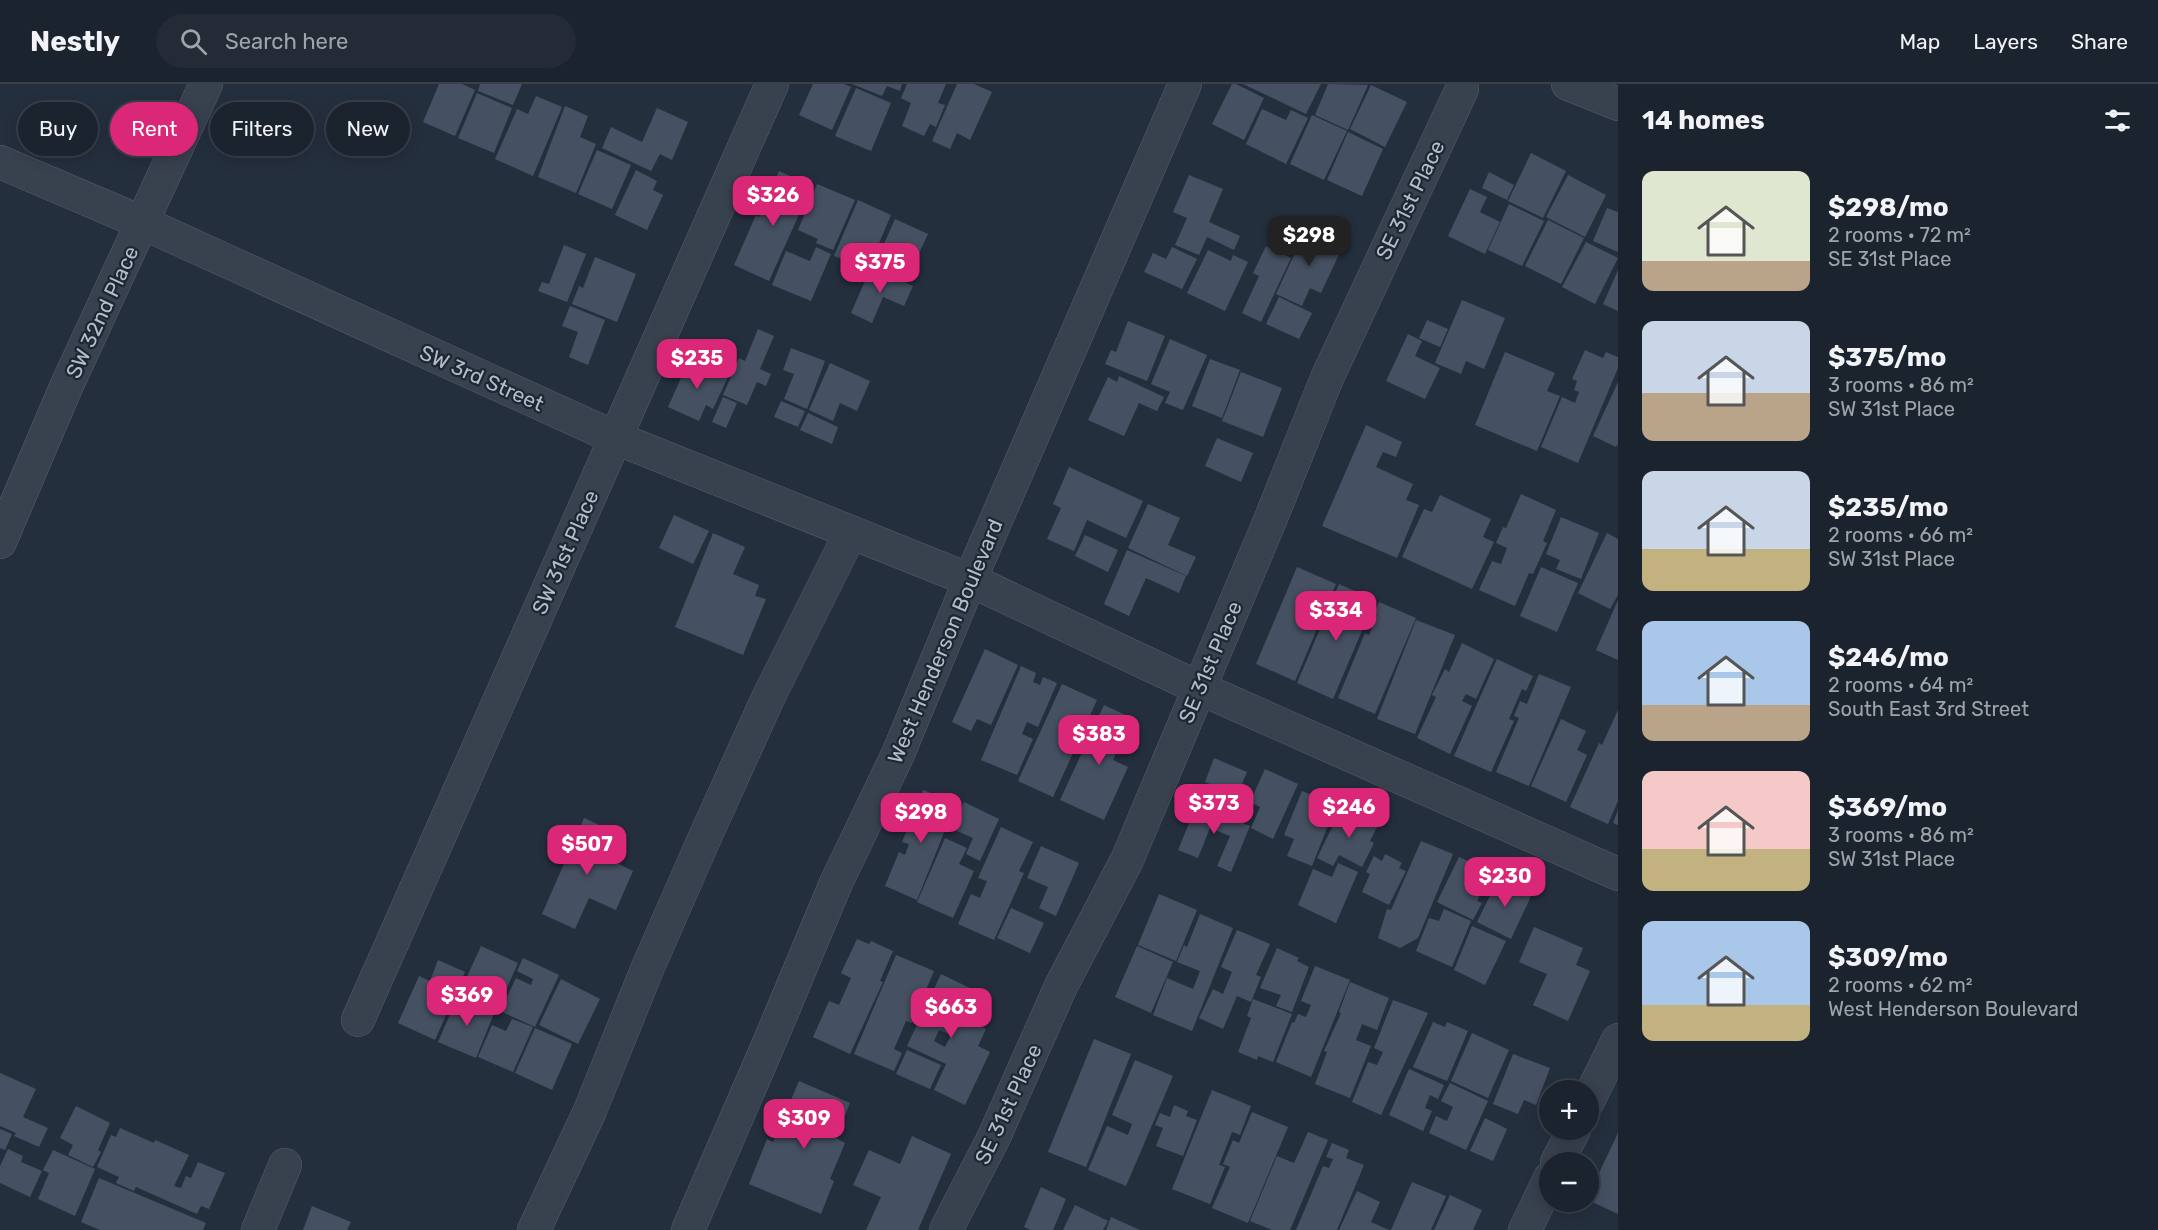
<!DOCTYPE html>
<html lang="en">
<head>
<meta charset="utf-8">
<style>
  body { margin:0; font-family:Rubik,sans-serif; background:#242b36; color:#f1f3f6; height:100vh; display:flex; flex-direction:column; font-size:22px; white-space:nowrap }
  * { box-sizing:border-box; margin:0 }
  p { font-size:20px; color:#a0a4aa }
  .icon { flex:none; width:33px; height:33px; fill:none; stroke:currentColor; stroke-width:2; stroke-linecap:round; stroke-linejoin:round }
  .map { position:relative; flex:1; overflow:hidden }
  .panel { display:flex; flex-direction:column; background:#1b232e; width:540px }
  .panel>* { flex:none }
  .banner { position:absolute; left:18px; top:18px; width:570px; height:54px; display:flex; gap:12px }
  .controls { position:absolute; left:1539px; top:996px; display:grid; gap:12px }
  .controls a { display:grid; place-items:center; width:60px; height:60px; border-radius:50%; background:#1b232e; box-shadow:0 3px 15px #0003,0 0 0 2px #39404a; font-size:30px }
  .price { position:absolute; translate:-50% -51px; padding:0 14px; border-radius:12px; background:#db2777; color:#fff; font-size:20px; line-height:39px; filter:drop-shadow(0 2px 3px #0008) }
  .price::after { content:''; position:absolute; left:50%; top:36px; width:18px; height:14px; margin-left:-9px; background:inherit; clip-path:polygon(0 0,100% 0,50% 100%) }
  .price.selected { background:#222; color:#fff }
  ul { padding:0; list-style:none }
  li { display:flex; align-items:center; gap:18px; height:150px; padding:0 24px }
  li span { display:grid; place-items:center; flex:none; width:168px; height:120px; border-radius:12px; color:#555 }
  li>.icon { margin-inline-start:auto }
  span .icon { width:72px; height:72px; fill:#fffc; stroke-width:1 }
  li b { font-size:26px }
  h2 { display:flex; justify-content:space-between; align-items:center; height:72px; padding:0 24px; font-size:26px }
  .pill { padding:0 21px; border-radius:27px; background:#1b232e; box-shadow:0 3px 15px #0003,0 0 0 2px #39404a; font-size:21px; line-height:54px }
  .pill.selected { background:#db2777; color:#fff }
  header { display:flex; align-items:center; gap:36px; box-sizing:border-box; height:84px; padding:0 30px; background:#1b232e; border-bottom:2px solid #39404a }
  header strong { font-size:28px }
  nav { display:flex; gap:33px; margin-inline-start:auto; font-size:21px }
  .search { width:420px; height:54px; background:#242b36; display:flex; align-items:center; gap:15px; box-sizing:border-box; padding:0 21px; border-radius:33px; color:#a0a4aa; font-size:22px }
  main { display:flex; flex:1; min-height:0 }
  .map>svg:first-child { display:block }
</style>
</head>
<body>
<header>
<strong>Nestly</strong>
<div class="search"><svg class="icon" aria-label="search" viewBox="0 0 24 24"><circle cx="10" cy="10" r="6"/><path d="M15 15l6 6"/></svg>Search here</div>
<nav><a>Map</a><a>Layers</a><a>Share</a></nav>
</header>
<main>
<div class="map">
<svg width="1618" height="1146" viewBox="0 0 1618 1146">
  <rect width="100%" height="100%" fill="#242f3e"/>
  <path fill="#455162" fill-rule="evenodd" d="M439,0H462L475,6L455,52L423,38Z
    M480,0H522L513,21L478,7Z
    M813,0H844L851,3L832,46L799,31Z
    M852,0H902L900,7L887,2L882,12Z
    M907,0H946L938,19L945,21L936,43L930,40L924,52L902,42L911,19L901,14Z
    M957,0H974L992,8L970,56L957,49L950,65L932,57Z
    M1232,0H1236L1264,14L1244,56L1212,40Z
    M1243,0H1321L1306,30Z
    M1328,0L1368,1L1348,46L1315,31Z
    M1371,1L1407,18L1385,63L1350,45Z
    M856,4L891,19L871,67L835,52Z
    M477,9L512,24L494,69L458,54Z
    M536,12L562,23L533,92L495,75L517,25L528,30Z
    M565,22L588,32L580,53L596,60L576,109L538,93Z
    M657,24L688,38L672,76L660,70L651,87L602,64L611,43L642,58Z
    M1262,25L1286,36L1291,26L1308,34L1286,80L1246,60Z
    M1312,31L1347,47L1324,96L1290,80Z
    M1348,48L1383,65L1362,112L1327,96Z
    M597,66L631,81L612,125L578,110Z
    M1531,69L1566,87L1543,134L1508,117Z
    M636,86L657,97L653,106L663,111L647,146L615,131Z
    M779,87L812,102L769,197L734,181L756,131L759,133Z
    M1489,88L1514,101L1507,116L1482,104Z
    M1189,91L1223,105L1209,138L1240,152L1234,166L1207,153L1199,171L1175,161L1187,134L1173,128Z
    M1568,91L1606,111L1585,153L1546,133Z
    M817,100L855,116L833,166L816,159L818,155L798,146Z
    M1470,105L1487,113L1480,128L1500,138L1485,170L1448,152Z
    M858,116L891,131L863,197L840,187L844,176L834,172Z
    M1509,120L1544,137L1522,182L1488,166Z
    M1607,124L1618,128V168L1593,157Z
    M895,135L928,150L907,195L875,180Z
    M1548,136L1584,154L1561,200L1525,182Z
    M1306,145L1343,162L1321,209L1310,204L1302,222L1276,210Z
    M1586,158L1618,174L1595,220L1562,203Z
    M564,161L586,170L567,218L538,207L542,198L549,200Z
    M1266,162L1291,174L1261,238L1242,229L1259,192L1253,189Z
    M816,163L831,170L811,217L772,201L786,167L810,177Z
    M1172,163L1197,175L1182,205L1144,188L1153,169L1166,175Z
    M1208,166L1231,177L1233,171L1248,178L1225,227L1187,209Z
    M595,173L636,190L617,238L572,220L579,202L583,204Z
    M871,183L913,202L904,222L883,213L872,239L851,229Z
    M1618,186V227L1603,220Z
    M1279,213L1312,229L1299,255L1266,240Z
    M1462,216L1505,234L1484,285L1466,277L1461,290L1435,279Z
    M570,222L605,236L588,281L569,273L578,248L562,242Z
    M1427,236L1448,245L1440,263L1419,254Z
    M1128,237L1165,252L1147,297L1105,280L1111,266L1116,268Z
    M758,245L774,252L760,285L771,290L766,302L757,298L747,321L723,311L739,274L745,277Z
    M1408,250L1422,257L1415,272L1440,284L1425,315L1386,297Z
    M1170,255L1207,271L1183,326L1165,319L1170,308L1151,300Z
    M711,262L737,272L730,290L704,280Z
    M791,264L825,277L807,325L784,315L794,290L783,286Z
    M1585,266L1603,274L1606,268L1618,273V284L1578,379L1541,363L1562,313L1575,319L1579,308L1574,306L1577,297L1572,295Z
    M1505,268L1555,289L1547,307L1560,312L1537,367L1475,341Z
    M1210,275L1240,286L1222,334L1192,322Z
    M689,276L728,293L713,325L706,321L699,337L668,323Z
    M830,279L870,297L857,327L840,319L833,337L809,326Z
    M1241,288L1282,304L1263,353L1222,337Z
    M1119,292L1164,313L1157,327L1139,319L1124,352L1088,336L1108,293L1117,298Z
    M1618,298V360L1616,363L1593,352Z
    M723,313L737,319L726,344L712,338Z
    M781,317L805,327L798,343L774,333Z
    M808,329L838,343L832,360L800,346Z
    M1366,341L1402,358L1396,373L1383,368L1376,383L1413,400L1406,416L1419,421L1397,474L1322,442Z
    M1217,354L1253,369L1241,398L1205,382Z
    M1069,383L1143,417L1126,454L1087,436L1074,467L1047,455L1061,424L1053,420Z
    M1521,410L1556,426L1543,457L1547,459L1533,490L1529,489L1515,522L1479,506L1492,477L1501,480L1507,464L1496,459L1503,443L1506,444Z
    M1440,411L1491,435L1483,453L1494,458L1472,505L1402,473L1424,425L1432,428Z
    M1148,420L1180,434L1168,461L1196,473L1187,492L1128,464Z
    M674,431L709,447L693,480L659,464Z
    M1561,433L1599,449L1581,495L1556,485L1560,476L1546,470Z
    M713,449L745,463L733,490L759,501L755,512L766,515L743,571L675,543Z
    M1607,449L1618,455V511L1610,525L1578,509Z
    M1085,451L1118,466L1108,488L1075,472Z
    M1127,466L1186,492L1179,509L1146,494L1129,532L1104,520Z
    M1297,483L1336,500L1295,597L1256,580Z
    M1541,483L1578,499L1557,548L1520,532Z
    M1339,500L1375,516L1333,615L1297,599Z
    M1618,516V576L1596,566Z
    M1379,518L1416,534L1375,630L1338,614L1365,549L1369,551L1377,531L1374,529Z
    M1416,536L1455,551L1415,650L1377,635Z
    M1462,559L1494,575L1476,615L1466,610L1462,617L1472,622L1450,670L1417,654L1436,613L1432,611L1445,585L1449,588Z
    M985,565L1018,581L991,641L977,635L971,647L952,638Z
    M1497,575L1533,592L1526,607L1522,605L1509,635L1514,637L1491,688L1454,672Z
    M1021,582L1036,589L1033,598L1040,601L1043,593L1057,599L1038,643L1027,638L1022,650L1033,655L1017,691L981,676Z
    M1539,590L1571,603L1529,702L1496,688L1519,634L1514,632L1520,617L1527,620Z
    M1062,600L1097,616L1053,713L1018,697Z
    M1104,621L1132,634L1113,676L1128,683L1104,736L1060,716Z
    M1618,626V717L1608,740L1570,723L1599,659L1602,661Z
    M1561,635L1586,647L1577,666L1587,671L1566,718L1531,702Z
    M1214,674L1247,688L1237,711L1205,698Z
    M1265,685L1298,700L1273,755L1251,744L1260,723L1250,718Z
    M923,706L956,719L917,816L885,802L899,768L905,771L909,760L902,758Z
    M1302,707L1336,721L1312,782L1287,772L1294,755L1284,751Z
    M964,718L999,735L980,777L966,770L973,754L952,745Z
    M1197,720L1250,742L1231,788L1217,782L1230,752L1210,744L1198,774L1178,766Z
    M1342,723L1378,741L1370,757L1374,759L1362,783L1339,771L1333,782L1317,774Z
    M1618,726V741L1613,739Z
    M584,734L617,749L606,774L633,787L616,826L589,814L575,845L542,830Z
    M1001,743L1033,758L1019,787L1024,789L994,856L958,840L971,810L980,814L987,797L978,794Z
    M945,754L967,764L959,780L974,787L953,834L917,818Z
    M1421,757L1453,770L1418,854L1400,864L1378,854L1387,825L1391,826Z
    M1041,762L1079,779L1056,832L1039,824L1048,803L1027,794Z
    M1385,770L1402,779L1399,784L1406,787L1389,821L1362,808L1370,790L1366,788L1374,772L1382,777Z
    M1459,773L1494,789L1485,806L1483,805L1477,817L1482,819L1473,836L1437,818Z
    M1338,779L1358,788L1336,839L1298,821L1313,785L1332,793Z
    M1499,793L1532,810L1511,855L1477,838Z
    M1159,810L1197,826L1176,877L1138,861Z
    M1011,824L1044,839L1030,869L997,854Z
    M1444,825L1471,837L1452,883L1416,867L1429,834L1439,837Z
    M1200,830L1233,844L1192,947L1153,931L1167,894L1193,905L1200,887L1177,878L1184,861L1187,863Z
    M1472,842L1506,857L1485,901L1454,886Z
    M1534,843L1583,864L1576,881L1590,887L1568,937L1533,921L1547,890L1519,878Z
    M1237,846L1270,860L1256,891L1261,893L1251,918L1237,912L1223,945L1199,934L1213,905L1223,910L1232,888L1221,883Z
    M857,855L869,860L871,857L893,867L880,897L883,898L850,970L813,953L829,917L839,921L851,894L841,889Z
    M481,862L518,879L497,926L460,908Z
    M1137,862L1173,878L1151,929L1115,913Z
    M1277,864L1299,874L1297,877L1309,883L1292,928L1276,922L1281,911L1260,904Z
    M896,871L934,887L912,939L906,937L894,965L902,969L894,987L854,970Z
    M523,874L559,891L535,943L500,927L516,894L531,901L533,895L517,887Z
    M438,876L465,888L435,956L398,939L419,892L430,897Z
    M1315,882L1350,896L1311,993L1276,978L1292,938L1294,939L1298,930L1306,933L1311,921L1301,917Z
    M941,890L976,907L963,934L986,945L978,962L990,968L965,1021L934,1006L946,980L907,962ZM939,946L951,951L945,963L934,957Z
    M561,895L600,915L578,960L539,941Z
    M1350,898L1389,914L1377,946L1362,940L1356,956L1371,962L1350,1014L1315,1000L1327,968L1324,967L1341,929L1339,928Z
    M458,912L495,927L476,974L438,958Z
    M1253,915L1292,930L1273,978L1258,972L1257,976L1238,968L1251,934L1247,932Z
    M1393,916L1428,929L1381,1031L1352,1018L1368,978L1377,981L1383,968L1374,964Z
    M512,935L533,943L513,988L478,973L492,941L506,947Z
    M1433,938L1445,943L1447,938L1468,947L1447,997L1413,983Z
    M535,944L572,960L552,1006L515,989Z
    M1472,949L1509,966L1488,1014L1451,997Z
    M1094,955L1131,970L1086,1083L1048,1068Z
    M907,966L941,981L930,1005L896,990Z
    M1513,970L1550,984L1536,1021L1524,1016L1518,1030L1493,1020Z
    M1135,976L1173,992L1126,1102L1088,1086L1107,1042L1128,1051L1132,1040L1112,1031Z
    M1409,985L1444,1001L1438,1015L1430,1011L1425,1024L1432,1027L1423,1047L1389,1031Z
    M0,989L36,1005L23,1033L48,1044L39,1063L14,1052L16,1049L0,1042Z
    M799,997L850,1019L836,1054L845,1059L830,1095L834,1097L821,1130L749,1100L767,1055L773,1058Z
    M1450,999L1488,1017L1466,1066L1429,1049L1436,1032L1447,1037L1453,1023L1441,1017Z
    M1212,1006L1251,1022L1240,1051L1232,1048L1219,1081L1225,1083L1210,1120L1172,1105Z
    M1174,1021L1188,1027L1186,1032L1197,1036L1183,1072L1156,1062L1163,1044L1155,1041L1160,1029L1170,1033Z
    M76,1022L110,1039L98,1066L101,1068L93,1083L68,1071L73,1061L60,1054Z
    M1252,1028L1288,1043L1248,1139L1212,1124L1230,1083L1223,1080L1233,1056L1239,1059Z
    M1485,1034L1507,1045L1493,1077L1470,1067Z
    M120,1044L154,1059L155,1056L189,1071L174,1102L181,1104L186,1092L191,1094L198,1078L225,1089L209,1125L201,1122L197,1130L136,1103L134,1107L116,1099L119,1093L97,1083L111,1051L116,1053Z
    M0,1045L12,1050L5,1066L0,1064Z
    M1308,1048L1328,1056L1290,1146H1272L1250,1137L1277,1072L1294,1079Z
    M1618,1049V1130L1588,1116V1112Z
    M912,1052L951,1070L918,1146H866L881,1113L853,1101L869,1066L900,1080Z
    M1332,1059L1349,1066L1346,1074L1364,1081L1337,1146H1296L1323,1082L1329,1084L1333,1075L1326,1073Z
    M8,1065L23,1072L21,1078L42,1087L30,1113L0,1099V1082Z
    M53,1066L95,1085L75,1132L38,1115L49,1089L43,1086Z
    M99,1094L206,1139L203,1146H100L81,1138Z
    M1412,1098L1446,1112L1431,1146H1391Z
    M1041,1103L1066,1115L1053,1146H1031L1024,1143Z
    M1357,1107L1380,1118L1371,1138L1389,1146H1339Z
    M1450,1111L1482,1126L1473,1146H1434Z
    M1075,1121L1108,1137L1103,1146H1063Z
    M312,1122L351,1138L347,1146H303Z
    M1111,1133L1140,1146H1106Z"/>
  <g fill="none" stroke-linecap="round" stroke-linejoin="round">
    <defs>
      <path id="minor" d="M1568,0L1618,20
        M0,78L143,139L616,354L970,496L1199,604L1618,790
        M0,458L66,303L206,0
        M358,936L772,0
        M1588,1017L1618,956
        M1557,1078L1574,1046
        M258,1146L285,1081
        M534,1146L589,1029L648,883L705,753L768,614L851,448
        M946,1146L994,1053L1061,902L1127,776L1271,434L1327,294L1462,5
        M1525,1146L1550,1094"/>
      <path id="tertiary" d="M688,1146L772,952L836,799L898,670L970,496L1185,0"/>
    </defs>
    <use href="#minor" stroke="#565f6c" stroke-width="34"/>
    <use href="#tertiary" stroke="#565f6c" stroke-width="34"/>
    <use href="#minor" stroke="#38414e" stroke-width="33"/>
    <use href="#tertiary" stroke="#38414e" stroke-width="33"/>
  </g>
  <g text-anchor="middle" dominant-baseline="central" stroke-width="4.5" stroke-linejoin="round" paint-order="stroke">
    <g font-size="21" fill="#b4bcc9" stroke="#1d2633">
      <text transform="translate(1410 116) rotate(-64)">SE 31st Place</text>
      <text transform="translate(102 228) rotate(-65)">SW 32nd Place</text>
      <text transform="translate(482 294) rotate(24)">SW 3rd Street</text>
      <text transform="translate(565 468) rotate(-66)">SW 31st Place</text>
      <text transform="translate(945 557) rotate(-67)">West Henderson Boulevard</text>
      <text transform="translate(1210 578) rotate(-67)">SE 31st Place</text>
      <text transform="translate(1008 1020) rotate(-65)">SE 31st Place</text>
    </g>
  </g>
</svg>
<div class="controls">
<a>+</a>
<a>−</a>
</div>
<b class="price" style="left:773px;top:143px">$326</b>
<b class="price selected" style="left:1309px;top:183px">$298</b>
<b class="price" style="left:880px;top:210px">$375</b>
<b class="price" style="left:697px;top:306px">$235</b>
<b class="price" style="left:1336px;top:558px">$334</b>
<b class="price" style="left:1099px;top:682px">$383</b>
<b class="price" style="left:1214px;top:751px">$373</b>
<b class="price" style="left:1349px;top:755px">$246</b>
<b class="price" style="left:921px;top:760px">$298</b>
<b class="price" style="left:587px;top:792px">$507</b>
<b class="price" style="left:1505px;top:824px">$230</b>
<b class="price" style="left:467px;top:943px">$369</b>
<b class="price" style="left:951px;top:955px">$663</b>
<b class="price" style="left:804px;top:1066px">$309</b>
<div class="banner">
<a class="pill">Buy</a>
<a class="pill selected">Rent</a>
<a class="pill">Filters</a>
<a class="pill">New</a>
</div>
</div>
<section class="panel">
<h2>14 homes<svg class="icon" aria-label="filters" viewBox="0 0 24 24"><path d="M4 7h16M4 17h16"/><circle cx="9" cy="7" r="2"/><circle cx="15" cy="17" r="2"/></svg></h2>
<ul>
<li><span style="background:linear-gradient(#dfe7d0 75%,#b9a48a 0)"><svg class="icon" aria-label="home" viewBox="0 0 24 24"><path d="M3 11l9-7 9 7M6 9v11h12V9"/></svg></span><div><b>$298/mo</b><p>2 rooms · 72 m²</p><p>SE 31st Place</p></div></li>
<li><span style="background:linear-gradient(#c9d6e8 60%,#b9a48a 0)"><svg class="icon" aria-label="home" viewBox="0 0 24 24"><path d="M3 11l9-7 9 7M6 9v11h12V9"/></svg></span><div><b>$375/mo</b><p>3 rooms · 86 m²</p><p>SW 31st Place</p></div></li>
<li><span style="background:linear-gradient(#c9d6e8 65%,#c2b280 0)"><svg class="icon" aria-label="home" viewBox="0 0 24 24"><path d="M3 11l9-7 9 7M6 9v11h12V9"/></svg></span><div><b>$235/mo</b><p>2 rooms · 66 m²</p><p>SW 31st Place</p></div></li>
<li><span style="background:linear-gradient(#a9c7e8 70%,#b9a48a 0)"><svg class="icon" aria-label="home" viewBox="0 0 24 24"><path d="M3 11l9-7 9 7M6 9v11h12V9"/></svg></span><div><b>$246/mo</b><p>2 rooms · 64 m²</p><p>South East 3rd Street</p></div></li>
<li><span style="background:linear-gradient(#f6c9c9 65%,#c2b280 0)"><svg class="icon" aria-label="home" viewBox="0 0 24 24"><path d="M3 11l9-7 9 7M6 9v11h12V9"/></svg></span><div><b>$369/mo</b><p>3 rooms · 86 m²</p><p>SW 31st Place</p></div></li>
<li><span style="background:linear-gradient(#a9c7e8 70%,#c2b280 0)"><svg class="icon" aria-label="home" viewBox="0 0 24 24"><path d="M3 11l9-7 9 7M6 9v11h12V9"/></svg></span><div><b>$309/mo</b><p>2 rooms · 62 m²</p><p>West Henderson Boulevard</p></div></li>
</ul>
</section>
</main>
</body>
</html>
